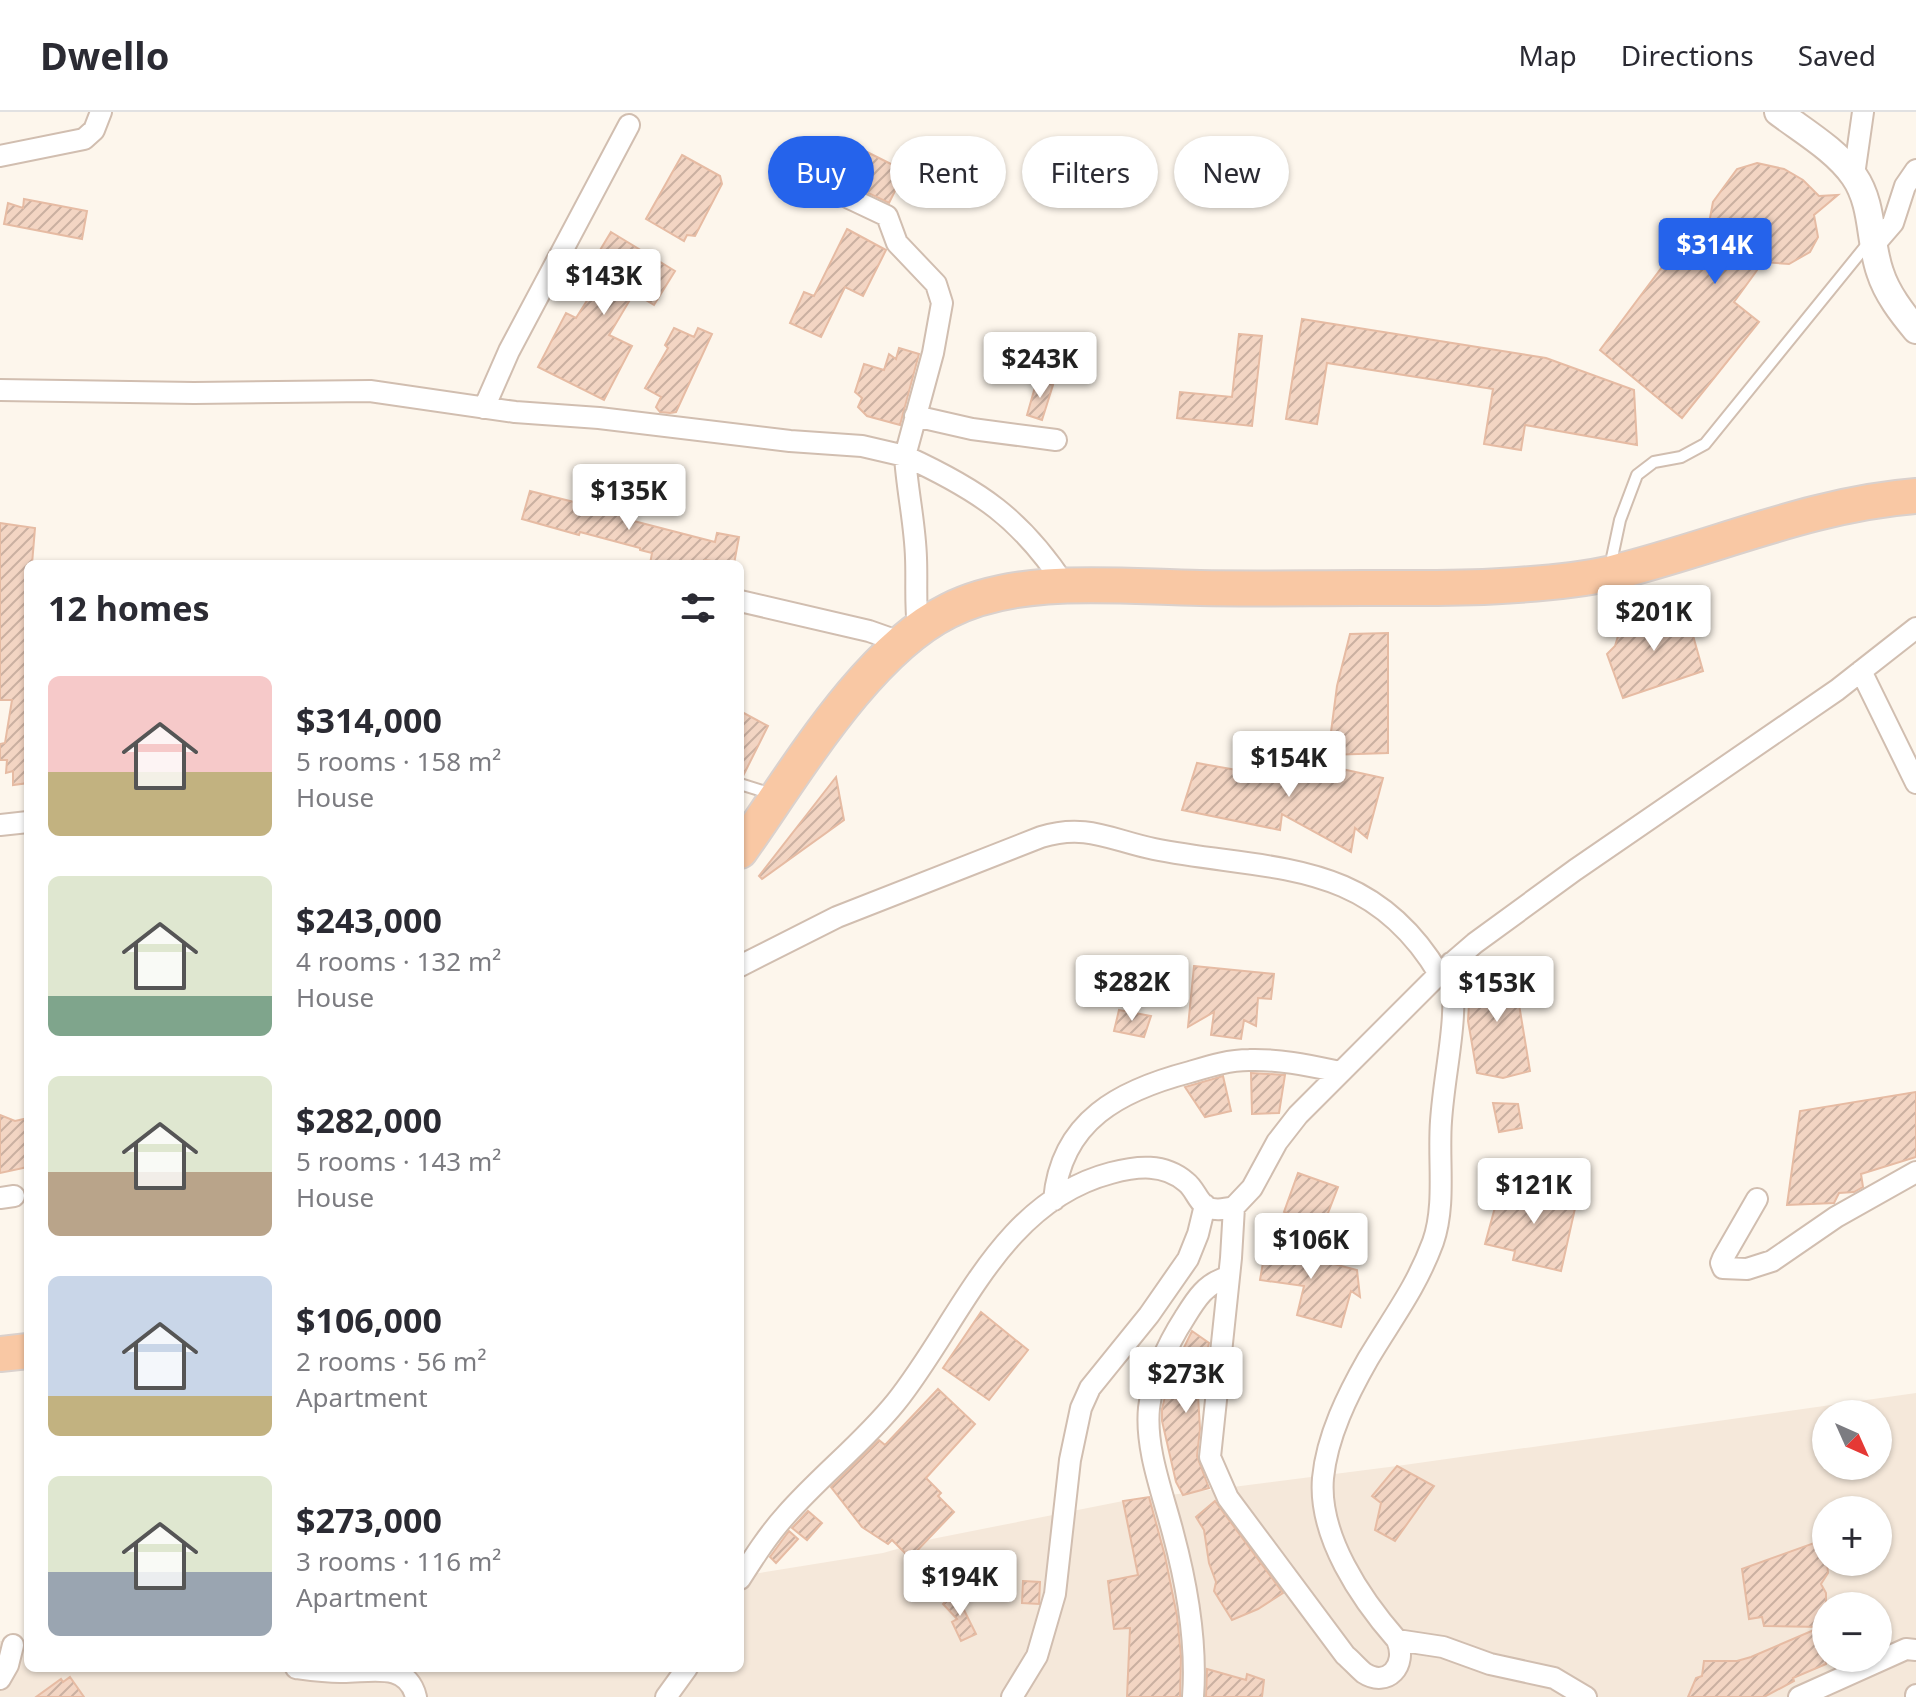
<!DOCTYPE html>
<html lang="en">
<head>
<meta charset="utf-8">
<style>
  body { margin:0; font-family:"Noto Sans",sans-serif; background:#f2f2f3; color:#2b2b33; height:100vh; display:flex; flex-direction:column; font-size:30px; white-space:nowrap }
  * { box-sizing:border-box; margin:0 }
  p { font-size:26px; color:#7c7c81 }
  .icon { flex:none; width:44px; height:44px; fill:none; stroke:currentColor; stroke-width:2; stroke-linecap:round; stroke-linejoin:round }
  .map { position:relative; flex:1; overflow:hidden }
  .panel { position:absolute; left:24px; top:448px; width:720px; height:1112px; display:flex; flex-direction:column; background:#fff; border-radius:12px; box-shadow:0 2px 6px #0004 }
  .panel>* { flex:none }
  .guide { position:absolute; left:768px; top:24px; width:760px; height:72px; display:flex; gap:16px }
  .needle { width:52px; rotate:135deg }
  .fabs { position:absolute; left:1812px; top:1288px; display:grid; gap:16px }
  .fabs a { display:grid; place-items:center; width:80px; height:80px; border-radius:50%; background:#fff; box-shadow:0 2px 6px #0004; font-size:40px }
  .price { position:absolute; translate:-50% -68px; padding:0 18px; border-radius:8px; background:#fff; color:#222; font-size:26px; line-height:52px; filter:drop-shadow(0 2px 4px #0008) }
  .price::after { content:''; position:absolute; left:50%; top:48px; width:24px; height:18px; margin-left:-12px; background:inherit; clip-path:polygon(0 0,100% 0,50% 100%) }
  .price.on { background:#2563eb; color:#fff }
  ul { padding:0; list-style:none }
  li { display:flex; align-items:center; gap:24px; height:200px; padding:0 24px }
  li span { display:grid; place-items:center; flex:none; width:224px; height:160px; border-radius:12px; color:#555 }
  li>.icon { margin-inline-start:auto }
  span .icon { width:96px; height:96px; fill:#fffc; stroke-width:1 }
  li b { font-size:34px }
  h2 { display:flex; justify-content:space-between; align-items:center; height:96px; padding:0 24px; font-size:34px }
  .chip { padding:0 28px; border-radius:36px; background:#fff; box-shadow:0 2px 6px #0004; font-size:28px; line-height:72px }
  .chip.on { background:#2563eb; color:#fff }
  header { display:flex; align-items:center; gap:48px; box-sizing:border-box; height:112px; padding:0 40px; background:#fff; border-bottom:2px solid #e1e1e2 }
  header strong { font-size:38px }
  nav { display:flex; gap:44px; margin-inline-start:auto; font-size:28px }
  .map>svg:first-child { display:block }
</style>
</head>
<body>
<header>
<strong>Dwello</strong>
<nav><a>Map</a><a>Directions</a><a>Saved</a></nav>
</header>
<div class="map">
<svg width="1916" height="1585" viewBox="0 0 1916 1585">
  <defs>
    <pattern id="building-hatch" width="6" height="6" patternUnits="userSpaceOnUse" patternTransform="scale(2)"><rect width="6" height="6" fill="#f3d5c3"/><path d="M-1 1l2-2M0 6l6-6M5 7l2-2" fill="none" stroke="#cab0a1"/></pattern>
  </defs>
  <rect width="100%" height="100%" fill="#fdf6ec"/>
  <path fill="#f5e8da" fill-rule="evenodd" d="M1916,1281V1585H0V1529L28,1527V1556H740V1464L883,1441L932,1427L1123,1389L1397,1354ZM1826,1302H1878V1354H1826ZM1826,1398H1878V1450H1826ZM1826,1494H1878V1546H1826Z"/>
  <path fill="url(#building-hatch)" stroke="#e6bba3" stroke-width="2" d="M867,40L905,59L889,91L864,79L870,67L857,61Z
    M682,43L720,64L722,72L695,124L687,123L684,129L646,107Z
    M1757,51L1784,57L1803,68L1819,84L1838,83L1814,103L1818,125L1810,140L1789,152L1763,150L1734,190L1759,210L1682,306L1600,238L1674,139L1693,151L1718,130L1709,111L1713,90L1737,57Z
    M24,87L87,99L82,127L4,112L8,91L23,96Z
    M847,117L886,138L863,184L845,175L821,225L790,211L804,180L814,184Z
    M611,120L675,159L654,193L634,181L609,223L632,234L604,288L538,255L566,201L576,206L598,171L585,163Z
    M1302,207L1546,246L1634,278L1637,333L1525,313L1521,338L1484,332L1493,277L1327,251L1317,312L1286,307Z
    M674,216L694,225L698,216L712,222L676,300L670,301L660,300L656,295L661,285L645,276L668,236L665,233Z
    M1239,222L1262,224L1252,314L1177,306L1180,280L1232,285Z
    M899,236L919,242L900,313L867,304L858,295L862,286L855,280L864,252L884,258L889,242L896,247Z
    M1037,268L1053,273L1042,308L1027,303Z
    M530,379L594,395L595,392L628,400L626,407L715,430L717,421L739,425L734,452L705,448L704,452H650L652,441L640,438V436L580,420L579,423L522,407Z
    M0,411L35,416L32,452H28V671L13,673V659L6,661L7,648H0V632L5,631L12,588H0Z
    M1685,495L1703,559L1623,586L1607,542L1615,534L1621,514Z
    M1388,521V641L1328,643L1337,574L1350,522Z
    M740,599L768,614L743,664H740Z
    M1301,648L1383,666L1367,726L1355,716L1351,740L1282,702L1280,718L1182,698L1197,651L1294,668Z
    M836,665L844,708L762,767L759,764Z
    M1194,854L1274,862L1271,887L1258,886L1256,914L1244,908L1241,927L1211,923L1214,900L1188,915Z
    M1513,856L1530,959L1503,966L1477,961L1468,909L1471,857Z
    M1119,898L1151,904L1144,925L1114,919Z
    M1251,961L1285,963L1279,1001L1252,1002Z
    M1223,964L1231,999L1205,1005L1185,975Z
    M1916,980V1045L1861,1062L1863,1075L1854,1080L1839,1081L1834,1091L1787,1093L1800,999Z
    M1493,991L1518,992L1522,1016L1499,1020Z
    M0,1003L15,1009L28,1006V1055L0,1061Z
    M1298,1061L1338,1075L1323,1114L1284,1100Z
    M1533,1074L1578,1083L1561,1159L1513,1148L1515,1139L1485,1132L1500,1077L1531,1084Z
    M1267,1127L1304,1134L1303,1144L1357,1158L1360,1185L1351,1179L1341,1215L1297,1203L1304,1174L1260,1168Z
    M981,1200L1028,1238L989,1288L943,1256Z
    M1192,1219L1209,1231L1203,1256L1206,1258L1203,1283H1198L1200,1317L1197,1344L1209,1376L1183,1383L1176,1370L1162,1309V1297L1170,1264Z
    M938,1277L975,1312L926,1366L941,1381L938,1384L954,1400L910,1446L892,1428L888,1432L862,1415L831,1375L879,1328L885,1333Z
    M1397,1354L1434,1374L1395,1429L1375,1418L1381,1391L1372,1384Z
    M1149,1385L1165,1444L1177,1504L1181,1544L1180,1585H1127L1130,1516L1114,1517L1108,1469L1138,1463L1123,1389Z
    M1215,1389L1283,1481L1258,1497L1232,1508L1214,1479L1216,1470L1209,1451L1204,1418L1196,1405Z
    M808,1399L822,1411L807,1428L792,1416Z
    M789,1419L798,1427L776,1451L770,1445Z
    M1814,1431L1826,1439L1828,1461L1821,1472L1826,1481V1552L1793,1566L1794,1569L1764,1585H1688L1696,1566L1702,1564L1704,1549H1737L1751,1545L1821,1515L1764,1514L1762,1505L1749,1507L1742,1457Z
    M1023,1469L1040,1470L1039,1492L1022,1491Z
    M955,1480L976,1522L961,1529L952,1510L957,1507L943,1492Z
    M1207,1557L1246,1568L1247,1562L1264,1568L1262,1585H1206Z
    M70,1565L84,1585H36L61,1567L63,1570Z"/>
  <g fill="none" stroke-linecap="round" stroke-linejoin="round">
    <defs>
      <path id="service" d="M1610,455L1620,408L1637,363L1654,350L1681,345L1705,332L1869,130
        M740,672L772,682"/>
      <path id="minor" d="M0,44L84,27L94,18L101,0
        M1854,63L1863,0
        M849,86L887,104L897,131L936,172L942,191L933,241L905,344C979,378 1021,406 1066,475
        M1874,133L1893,111L1905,74L1916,58
        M0,278L194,281L370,279L515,300L599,306L790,329L862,334L905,344C907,378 915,411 916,446C917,469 915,492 918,516
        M484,296L509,239L629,13
        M915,304L972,317L1056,328
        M740,489L869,519L903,531
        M1861,559L1916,671
        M0,713L28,710
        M740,854L837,805L1041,725C1086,711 1111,728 1154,737C1269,760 1369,744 1439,862
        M0,1086L14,1084
        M1757,1087L1723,1146L1721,1151L1723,1156L1747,1157L1772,1149L1836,1105L1916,1060
        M1054,1088C1061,1008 1121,978 1190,960C1210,954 1229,948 1249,948C1280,947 1311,954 1340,960
        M1234,1095L1231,1146L1210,1345L1228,1386L1345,1543C1351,1548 1358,1556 1364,1561C1387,1576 1408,1554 1397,1528C1361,1487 1318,1424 1323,1366C1327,1324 1348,1282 1368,1247C1393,1205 1416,1176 1433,1130C1446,1093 1438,1048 1441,1009C1445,952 1459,910 1451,851
        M740,1467C754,1445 768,1423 786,1403C820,1364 863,1331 896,1290C960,1210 1000,1090 1111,1061C1137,1054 1164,1051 1186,1070C1194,1076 1197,1087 1204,1093C1212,1100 1226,1097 1234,1095L1252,1076L1277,1030L1298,1003L1439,862L1475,831L1575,758L1837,578L1916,516
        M1397,1528L1443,1535L1490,1552L1554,1566L1586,1585
        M296,1556C311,1558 325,1560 340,1560C368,1561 407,1548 416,1585
        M0,1567L8,1553L13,1533
        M666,1585L687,1556
        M1012,1585L1037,1544L1055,1482L1070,1348L1081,1296L1090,1276L1149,1203L1188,1147L1198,1122L1205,1093
        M1193,1585C1197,1531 1187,1473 1173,1421C1163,1382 1145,1337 1149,1296C1153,1263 1167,1233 1185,1205C1196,1187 1206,1171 1228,1165
        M1799,1585L1906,1537L1916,1538
        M1916,1585V1583"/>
      <path id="tertiary" d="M1778,0C1803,19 1836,38 1854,64C1874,93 1869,129 1880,160C1887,182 1902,201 1916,218"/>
      <path id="trunk" d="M740,739C794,663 865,540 948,499C1020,462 1122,475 1200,476C1255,477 1309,476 1364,476C1410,476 1456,477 1501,474C1538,472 1576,469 1612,461C1714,436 1811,392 1916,384
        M0,1242L28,1239"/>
    </defs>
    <use href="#service" stroke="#d1beb0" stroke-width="14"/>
    <use href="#minor" stroke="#d1beb0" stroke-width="24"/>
    <use href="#tertiary" stroke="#d1beb0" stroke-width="30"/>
    <use href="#trunk" stroke="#dad1cd" stroke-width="38"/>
    <use href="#service" stroke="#fff" stroke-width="10"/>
    <use href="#minor" stroke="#fff" stroke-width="20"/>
    <use href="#tertiary" stroke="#fff" stroke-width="26"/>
    <use href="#trunk" stroke="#f9c8a4" stroke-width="34"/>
  </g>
</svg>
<div class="fabs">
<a><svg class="needle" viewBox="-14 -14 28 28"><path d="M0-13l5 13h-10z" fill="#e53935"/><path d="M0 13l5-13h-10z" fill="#7c7c81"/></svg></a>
<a>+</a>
<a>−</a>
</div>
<b class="price on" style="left:1715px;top:174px">$314K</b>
<b class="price" style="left:604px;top:205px">$143K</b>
<b class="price" style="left:1040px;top:288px">$243K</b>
<b class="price" style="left:629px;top:420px">$135K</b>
<b class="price" style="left:1654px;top:541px">$201K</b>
<b class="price" style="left:1289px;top:687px">$154K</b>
<b class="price" style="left:1132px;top:911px">$282K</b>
<b class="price" style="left:1497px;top:912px">$153K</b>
<b class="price" style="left:1534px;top:1114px">$121K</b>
<b class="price" style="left:1311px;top:1169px">$106K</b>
<b class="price" style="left:1186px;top:1303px">$273K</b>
<b class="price" style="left:960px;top:1506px">$194K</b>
<div class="guide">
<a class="chip on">Buy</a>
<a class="chip">Rent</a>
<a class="chip">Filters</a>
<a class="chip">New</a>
</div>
<section class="panel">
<h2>12 homes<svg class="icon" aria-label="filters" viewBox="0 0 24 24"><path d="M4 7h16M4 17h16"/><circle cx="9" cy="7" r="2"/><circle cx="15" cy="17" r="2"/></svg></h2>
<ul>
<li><span style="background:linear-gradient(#f6c9c9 60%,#c2b280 0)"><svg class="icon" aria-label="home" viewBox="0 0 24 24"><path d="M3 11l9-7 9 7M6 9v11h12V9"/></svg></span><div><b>$314,000</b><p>5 rooms · 158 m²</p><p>House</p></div></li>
<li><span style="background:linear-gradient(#dfe7d0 75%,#7fa58c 0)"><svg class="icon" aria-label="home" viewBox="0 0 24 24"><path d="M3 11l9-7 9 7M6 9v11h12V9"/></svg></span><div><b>$243,000</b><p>4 rooms · 132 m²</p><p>House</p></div></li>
<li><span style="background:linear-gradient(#dfe7d0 60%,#b9a48a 0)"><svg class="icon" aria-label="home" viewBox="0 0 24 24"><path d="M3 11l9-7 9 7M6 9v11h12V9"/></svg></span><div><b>$282,000</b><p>5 rooms · 143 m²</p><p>House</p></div></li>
<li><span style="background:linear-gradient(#c9d6e8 75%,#c2b280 0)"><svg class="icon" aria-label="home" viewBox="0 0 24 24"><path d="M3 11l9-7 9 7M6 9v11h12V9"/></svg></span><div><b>$106,000</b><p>2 rooms · 56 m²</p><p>Apartment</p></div></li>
<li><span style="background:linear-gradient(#dfe7d0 60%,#9aa5b1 0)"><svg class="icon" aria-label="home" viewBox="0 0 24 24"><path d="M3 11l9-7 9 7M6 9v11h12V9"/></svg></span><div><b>$273,000</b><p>3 rooms · 116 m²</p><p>Apartment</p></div></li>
</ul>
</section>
</div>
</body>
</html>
